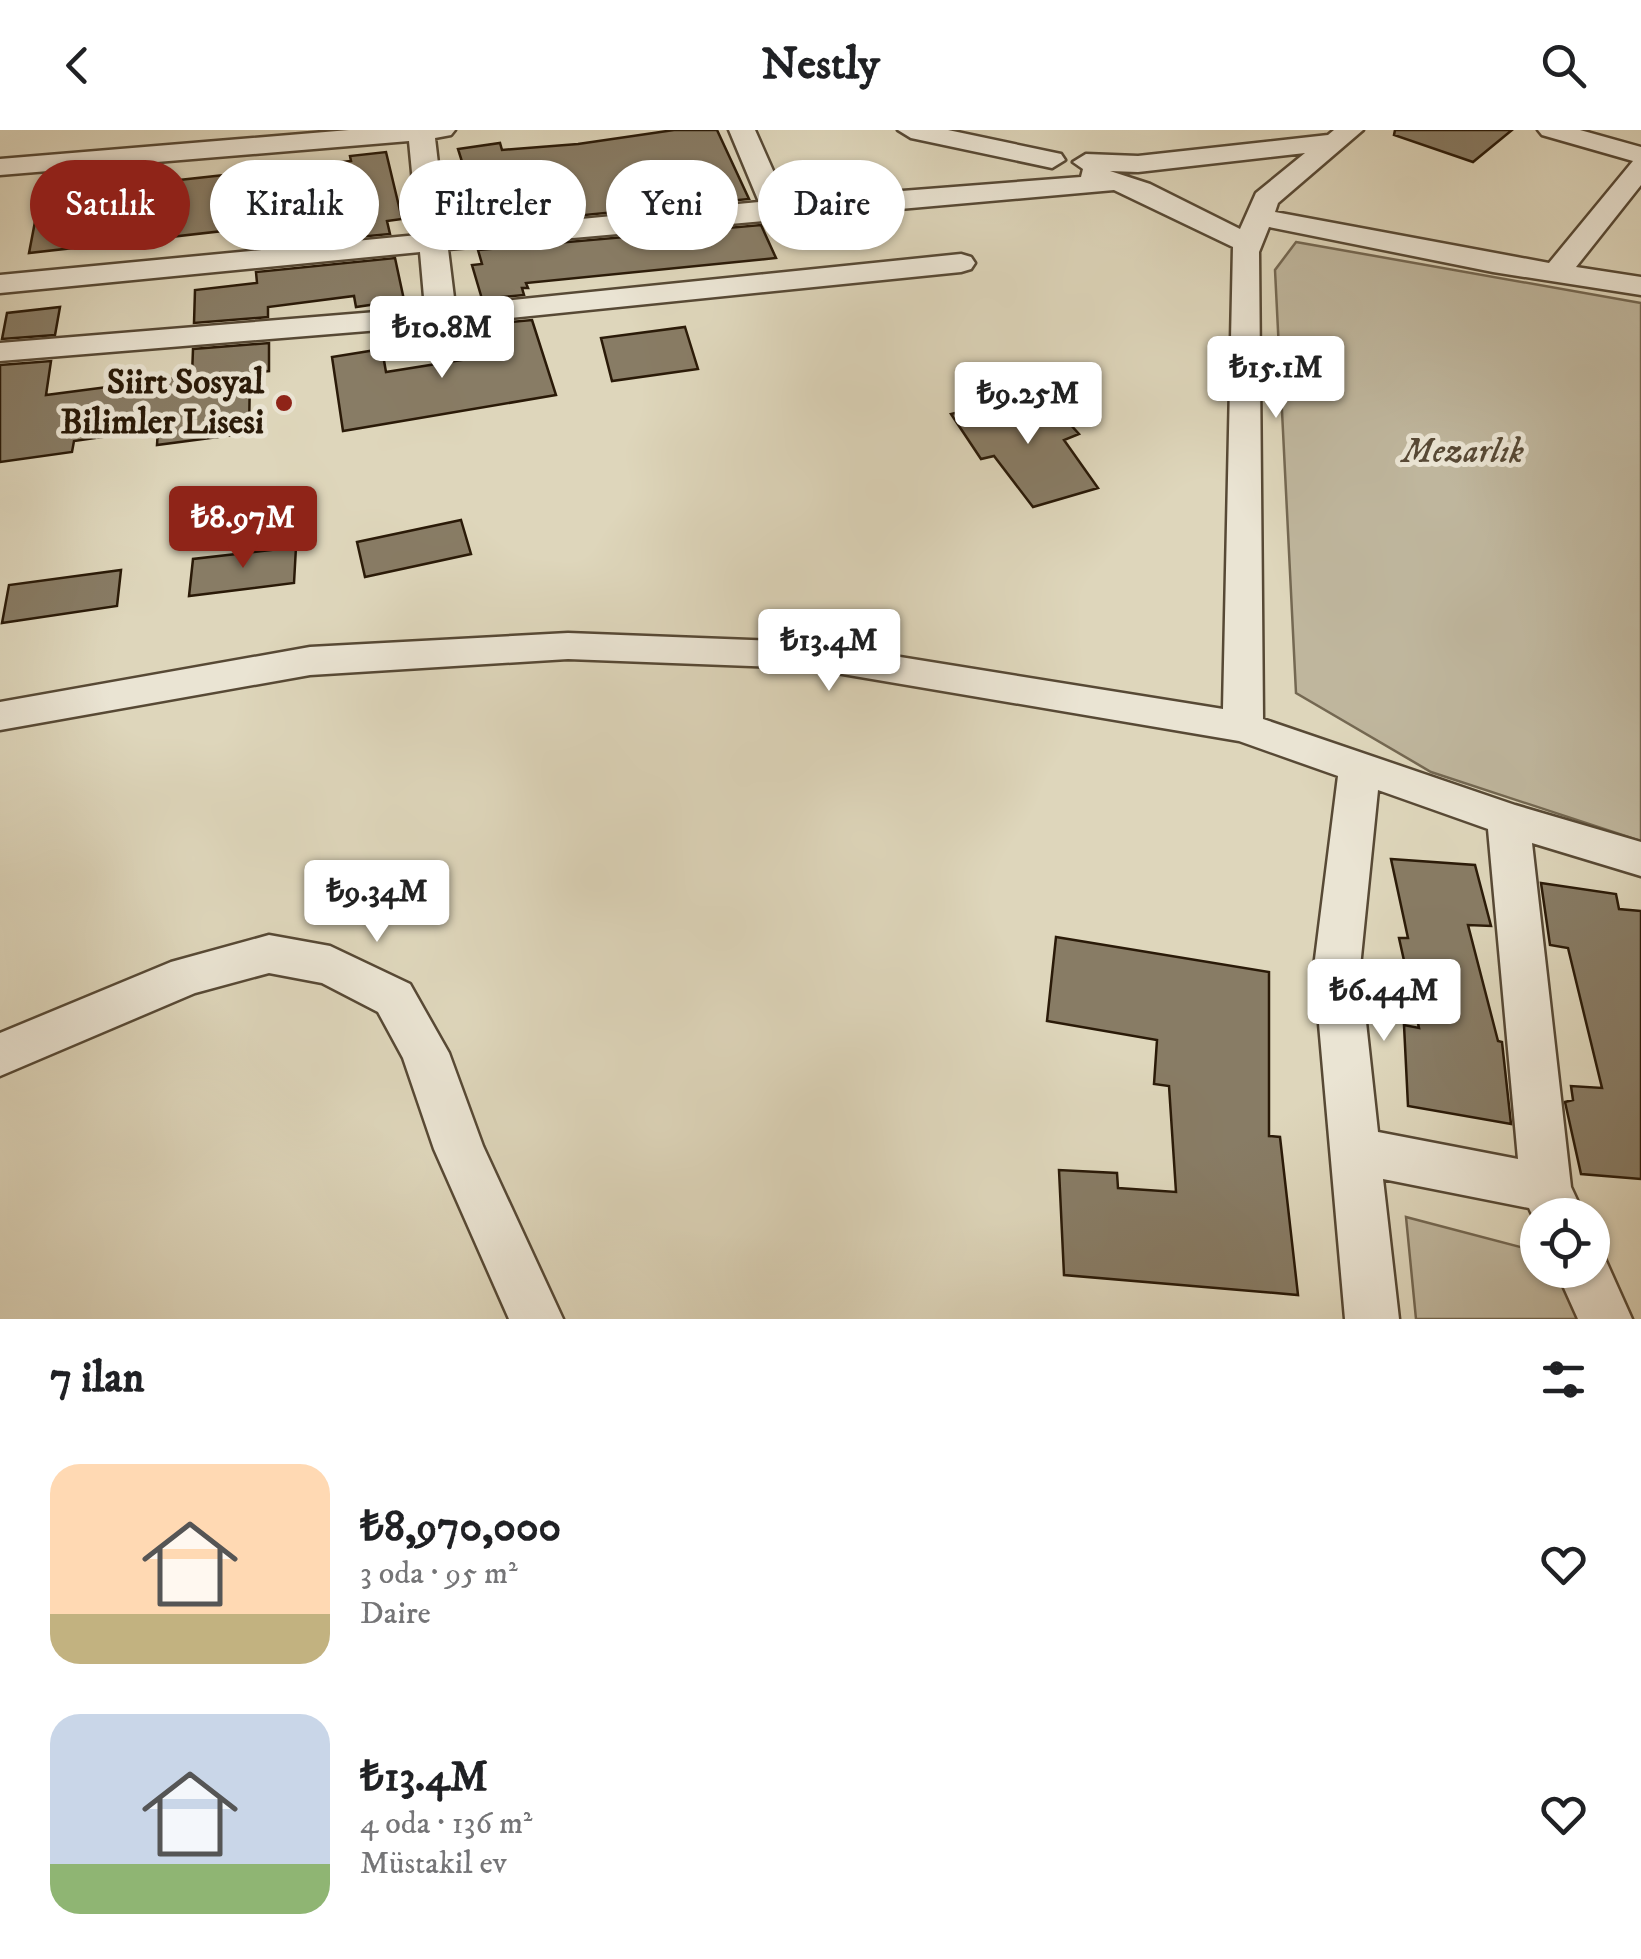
<!DOCTYPE html>
<html lang="tr">
<head>
<meta charset="utf-8">
<style>
  body { margin:0; font-family:"IM FELL DW Pica",serif; background:#f2f2f2; color:#202124; height:100vh; display:flex; flex-direction:column; font-size:38px; white-space:nowrap }
  * { box-sizing:border-box; margin:0 }
  p { font-size:32px; color:#757577 }
  .icon { flex:none; width:55px; height:55px; fill:none; stroke:currentColor; stroke-width:2; stroke-linecap:round; stroke-linejoin:round }
  .map { position:relative; height:1189px; overflow:hidden }
  .panel { display:flex; flex-direction:column; background:#fff; flex:1 }
  .panel>* { flex:none }
  .top-card { position:absolute; left:30px; top:30px; width:1000px; height:90px; display:flex; gap:20px }
  .tools { position:absolute; left:1520px; top:1068px; display:grid; gap:20px }
  .tools a { display:grid; place-items:center; width:90px; height:90px; border-radius:50%; background:#fff; box-shadow:0 2px 8px #0004; font-size:50px }
  .price { position:absolute; translate:-50% -85px; padding:0 22px; border-radius:10px; background:#fff; color:#222; font-size:32px; line-height:65px; filter:drop-shadow(0 2px 5px #0008) }
  .price::after { content:''; position:absolute; left:50%; top:60px; width:30px; height:22px; margin-left:-15px; background:inherit; clip-path:polygon(0 0,100% 0,50% 100%) }
  .price.active { background:#8f2418; color:#fff }
  ul { padding:0; list-style:none }
  li { display:flex; align-items:center; gap:30px; height:250px; padding:0 50px }
  li span { display:grid; place-items:center; flex:none; width:280px; height:200px; border-radius:30px; color:#555 }
  li>.icon { margin-inline-start:auto }
  span .icon { width:120px; height:120px; fill:#fffc; stroke-width:1 }
  li b { font-size:42px }
  h2 { display:flex; justify-content:space-between; align-items:center; height:120px; padding:0 50px; font-size:42px }
  .tag { padding:0 35px; border-radius:45px; background:#fff; box-shadow:0 2px 8px #0004; font-size:35px; line-height:90px }
  .tag.active { background:#8f2418; color:#fff }
  header { display:flex; justify-content:space-between; align-items:center; height:130px; padding:0 50px; background:#fff; font-size:45px; font-weight:800 }
  .map>svg:first-child { display:block }
</style>
</head>
<body>
<header><svg class="icon" aria-label="back" viewBox="0 0 24 24"><path d="M15 5l-7 7 7 7"/></svg>Nestly<svg class="icon" aria-label="search" viewBox="0 0 24 24"><circle cx="10" cy="10" r="6"/><path d="M15 15l6 6"/></svg></header>
<div class="map">
<svg width="1641" height="1189" viewBox="0 0 1641 1189">
  <rect width="100%" height="100%" fill="#ded6bb"/>
  <filter id="stains"><feTurbulence type="fractalNoise" baseFrequency=".002" numOctaves="4"/><feColorMatrix values="0 0 0 0 .2 0 0 0 0 .09 0 0 0 0 .02 0 0 0 .5 -.17"/></filter>
  <radialGradient id="worn" r=".72"><stop offset=".6" stop-color="#630" stop-opacity="0"/><stop offset="1" stop-color="#630" stop-opacity=".3"/></radialGradient>
  <path fill="#bfb69d" stroke="#746852" stroke-width="2.5" d="M1296,112L1641,173V711L1431,642L1296,563L1275,140Z
    M1406,1087L1532,1120L1537,1126L1538,1140H1550L1581,1173L1589,1189H1416Z"/>
  <path fill="#887c65" stroke="#2a1a08" stroke-width="2.5" d="M674,0H717L749,69L471,96L461,59L470,57L458,19L500,13L502,20L578,14Z
    M1395,0H1512L1473,32L1394,5Z
    M386,22L402,89L387,91L390,104L253,117L250,98L29,123L42,55L90,49L88,60L351,31L350,26Z
    M761,95L776,128L526,153L528,158H522L524,165L482,169L472,135L482,134L478,120Z
    M395,128L404,170L356,177L354,166L268,177V187L194,193L195,160L257,153L256,142Z
    M60,177L55,205L2,209L7,183Z
    M532,190L556,265L343,301L332,227L382,219L386,242L499,224L490,194Z
    M685,197L698,239L612,251L601,208Z
    M269,213V241L250,243L249,303L157,315L158,299L74,311L72,322L0,332V235L51,231L46,265L192,246L193,219Z
    M1028,265L1038,275L1048,270L1079,304L1064,310L1098,358L1033,377L994,326L981,329L951,284Z
    M461,390L471,424L365,447L357,412Z
    M296,417L294,453L189,466L193,429Z
    M121,440L117,476L2,493L9,455Z
    M1391,729L1475,735L1491,796L1468,795L1498,911L1502,912L1511,994L1408,976L1404,895L1419,898L1399,808H1408Z
    M1541,753L1616,764L1619,779L1641,781V1049L1581,1044L1565,972L1573,970L1571,956L1602,958L1568,818L1550,815Z
    M1056,807L1269,842V1006L1280,1007L1298,1165L1064,1145L1059,1040L1117,1043L1118,1058L1176,1062L1169,956L1154,954L1157,910L1047,891Z"/>
  <g fill="none" stroke-linecap="round" stroke-linejoin="round">
    <defs>
      <path id="minor" d="M349,0H455L451,5L435,8L446,102L759,72L729,0H755L786,70L1081,47L1083,39L1073,32L1086,24L1138,26L1328,5L1334,0H1363L1278,73L1275,82L1549,133L1633,31L1542,5L1538,0H1580L1641,17V55L1576,137L1641,147V165L1493,142L1269,97L1259,122L1263,589L1515,675L1641,712V746L1532,713L1571,1057L1584,1085H1538V1097L1529,1078L1383,1049L1399,1189H1345L1314,837L1338,646L1239,611L807,538L568,529L310,545L0,600V572L310,517L568,503L807,512L1223,579L1233,117L1114,60L448,119L455,176L961,124L971,127L975,133L971,139L961,142L441,195L0,231V213L425,178L420,122L0,163V145L418,105L409,11L0,45V29ZM1305,23L1256,63L1240,99L1150,54L1110,41L1138,42ZM1378,660L1488,699L1518,1029L1378,1002L1360,837Z
        M898,0H948L1061,24L1065,30L1052,38L911,8Z
        M269,805L330,816L410,854L449,923L483,1016L563,1189H509L434,1019L403,928L378,882L322,853L269,843L195,863L0,946V903L171,832Z
        M1592,1118L1602,1122L1632,1189H1578L1556,1140H1592Z"/>
    </defs>
    <use href="#minor" stroke="#574935" stroke-width="5"/>
    <use href="#minor" fill="#eae4d3" fill-rule="evenodd"/>
  </g>
  <circle fill="#8f2418" stroke="#eae4d3" stroke-width="4" cx="284" cy="273" r="10"/>
  <g text-anchor="middle" dominant-baseline="central" stroke-width="10" stroke-linejoin="round" paint-order="stroke">
    <g font-size="35" font-weight="bold" fill="#2a1a08" stroke="#eae4d3" text-anchor="end">
      <text x="264" y="253">Siirt Sosyal<tspan x="264" dy="40">Bilimler Lisesi</tspan></text>
    </g>
    <g font-size="35" font-style="italic" fill="#574935" stroke="#eae4d3">
      <text x="1463" y="322">Mezarlık</text>
    </g>
  </g>
  <rect width="100%" height="100%" filter="url(#stains)"/>
  <rect width="100%" height="100%" fill="url(#worn)"/>
</svg>
<div class="tools">
<a><svg class="icon" aria-label="locate" viewBox="0 0 24 24"><circle cx="12" cy="12" r="6"/><path d="M12 2v4M12 18v4M2 12h4M18 12h4"/></svg></a>
</div>
<b class="price" style="left:442px;top:251px">₺10.8M</b>
<b class="price" style="left:1276px;top:291px">₺15.1M</b>
<b class="price" style="left:1028px;top:317px">₺9.25M</b>
<b class="price active" style="left:243px;top:441px">₺8.97M</b>
<b class="price" style="left:829px;top:564px">₺13.4M</b>
<b class="price" style="left:377px;top:815px">₺9.34M</b>
<b class="price" style="left:1384px;top:914px">₺6.44M</b>
<div class="top-card">
<a class="tag active">Satılık</a>
<a class="tag">Kiralık</a>
<a class="tag">Filtreler</a>
<a class="tag">Yeni</a>
<a class="tag">Daire</a>
</div>
</div>
<section class="panel">
<h2>7 ilan<svg class="icon" aria-label="filters" viewBox="0 0 24 24"><path d="M4 7h16M4 17h16"/><circle cx="9" cy="7" r="2"/><circle cx="15" cy="17" r="2"/></svg></h2>
<ul>
<li><span style="background:linear-gradient(#ffd9b3 75%,#c2b280 0)"><svg class="icon" aria-label="home" viewBox="0 0 24 24"><path d="M3 11l9-7 9 7M6 9v11h12V9"/></svg></span><div><b>₺8,970,000</b><p>3 oda · 95 m²</p><p>Daire</p></div><svg class="icon" aria-label="heart" viewBox="0 0 24 24"><path d="M12 20l-8-8c-3-5 5-10 8-4 3-6 11-1 8 4z"/></svg></li>
<li><span style="background:linear-gradient(#c9d6e8 75%,#8fb573 0)"><svg class="icon" aria-label="home" viewBox="0 0 24 24"><path d="M3 11l9-7 9 7M6 9v11h12V9"/></svg></span><div><b>₺13.4M</b><p>4 oda · 136 m²</p><p>Müstakil ev</p></div><svg class="icon" aria-label="heart" viewBox="0 0 24 24"><path d="M12 20l-8-8c-3-5 5-10 8-4 3-6 11-1 8 4z"/></svg></li>
</ul>
</section>
</body>
</html>
